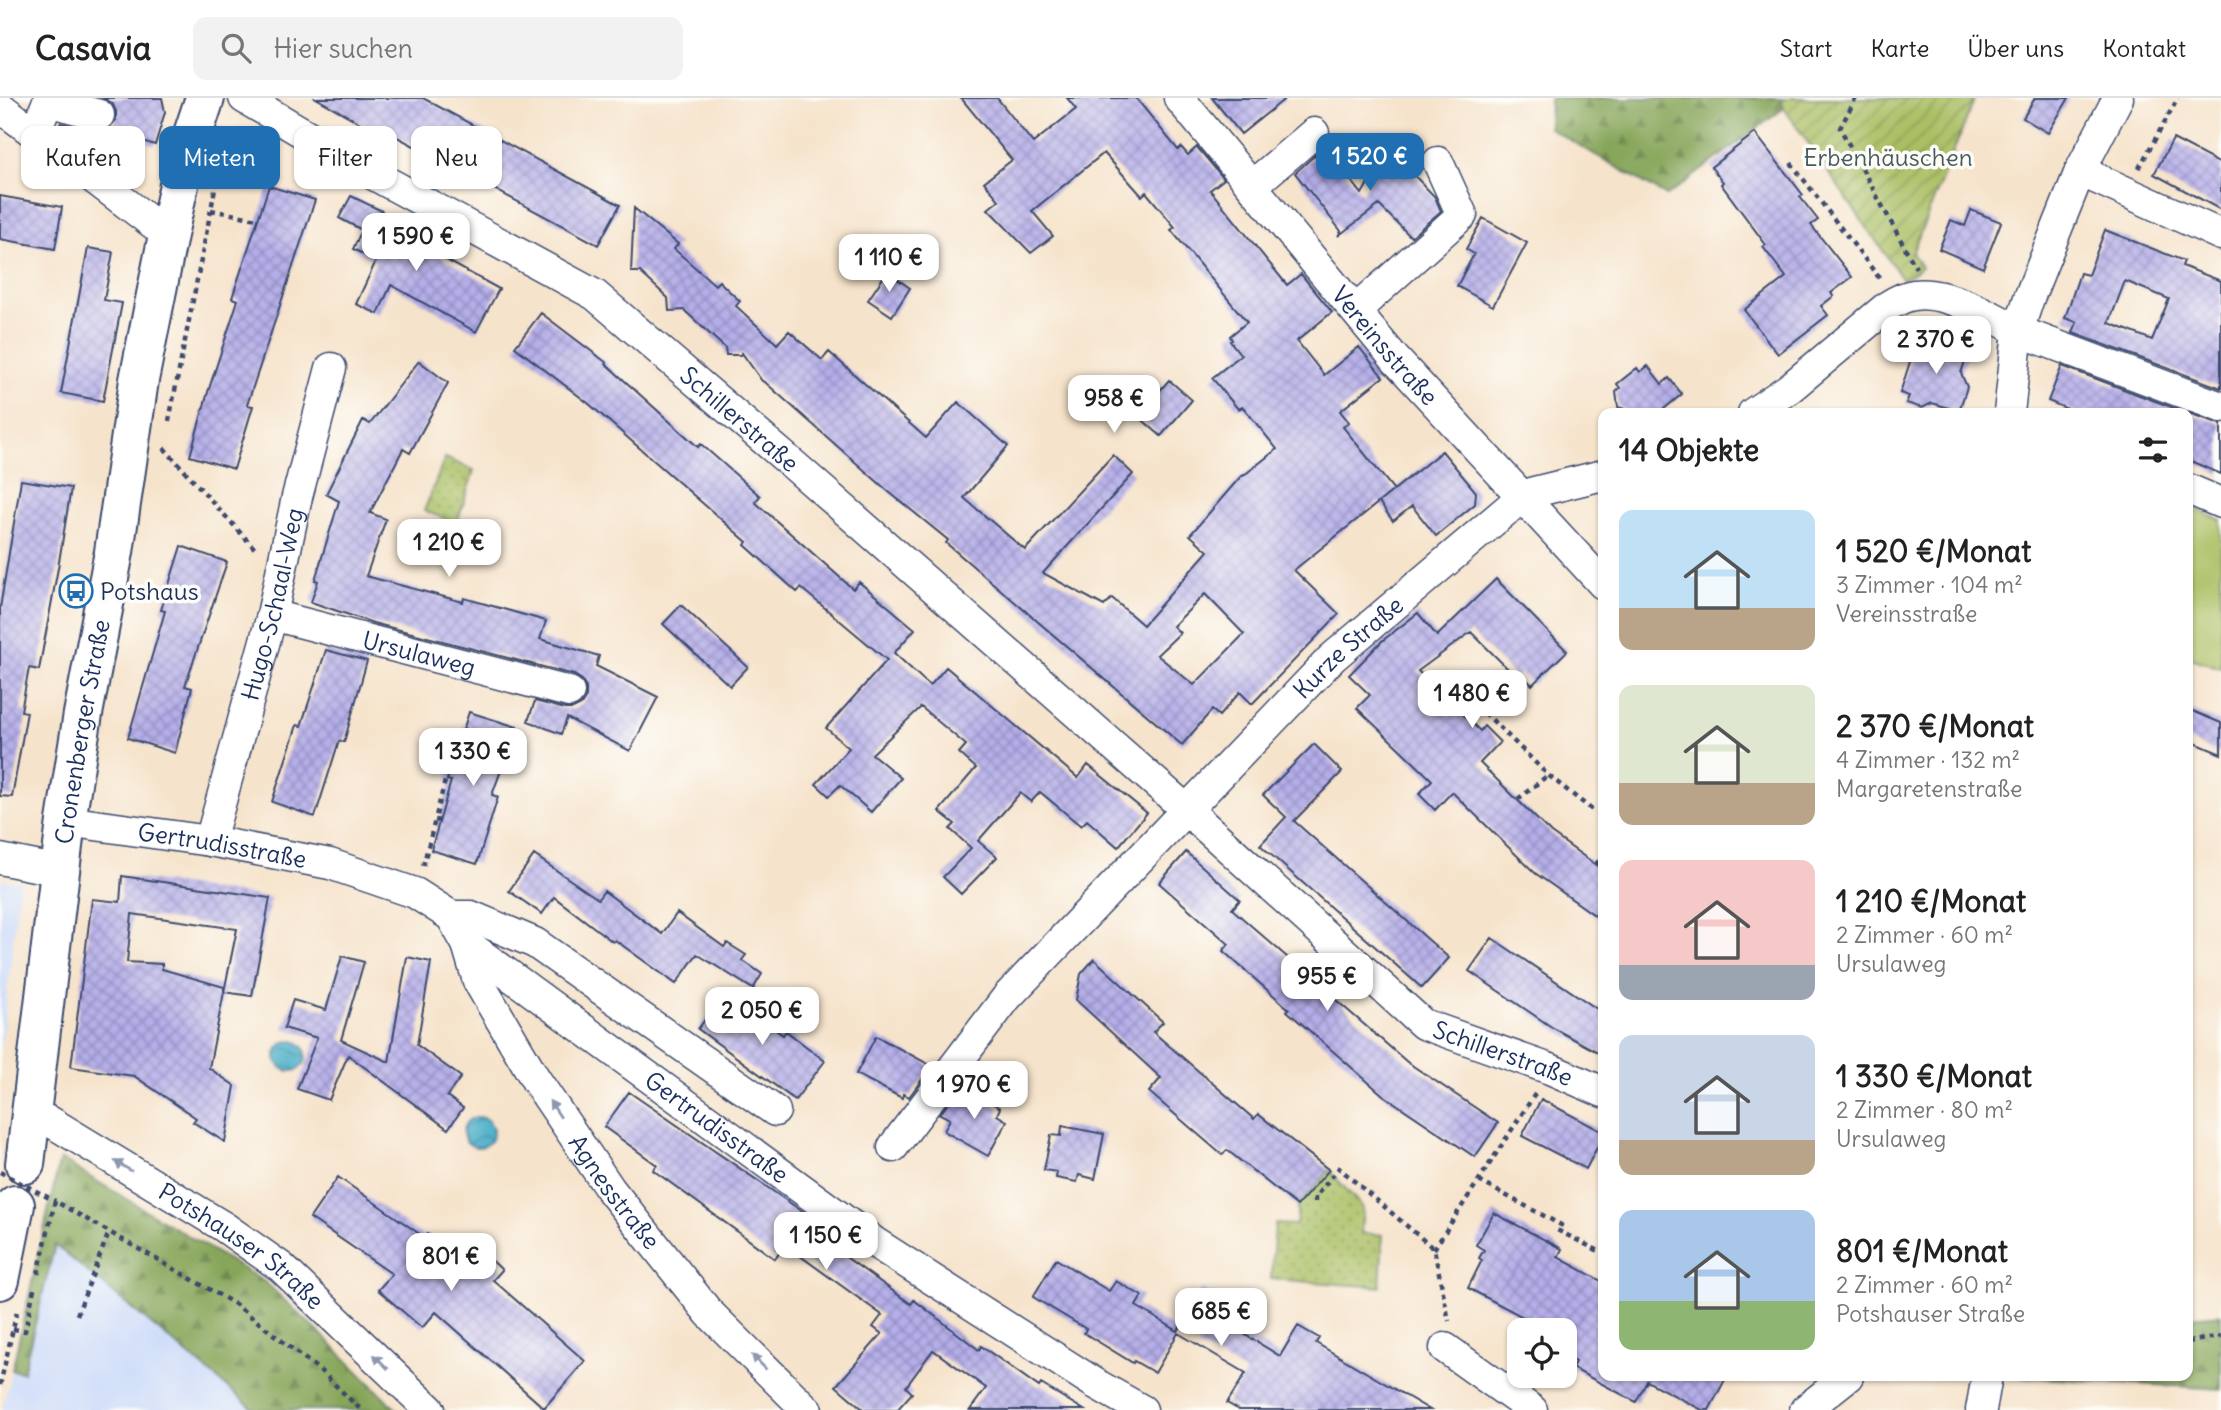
<!DOCTYPE html>
<html lang="de">
<head>
<meta charset="utf-8">
<style>
  body { margin:0; font-family:Delius,sans-serif; background:#f2f2f2; color:#222; height:100vh; display:flex; flex-direction:column; font-size:26px; white-space:nowrap }
  * { box-sizing:border-box; margin:0 }
  p { font-size:23px; color:#767676 }
  .icon { flex:none; width:38px; height:38px; fill:none; stroke:currentColor; stroke-width:2; stroke-linecap:round; stroke-linejoin:round }
  .map { position:relative; flex:1; overflow:hidden }
  .panel { position:absolute; left:1598px; top:310px; width:595px; height:973px; display:flex; flex-direction:column; background:#fff; border-radius:14px; box-shadow:0 2px 5px #0004 }
  .panel>* { flex:none }
  .guide { position:absolute; left:21px; top:28px; width:665px; height:63px; display:flex; gap:14px }
  .buttons { position:absolute; left:1507px; top:1220px; display:grid; gap:14px }
  .buttons a { display:grid; place-items:center; width:70px; height:70px; border-radius:14px; background:#fff; box-shadow:0 2px 5px #0004; font-size:35px }
  .price { position:absolute; translate:-50% -60px; padding:0 16px; border-radius:14px; background:#fff; color:#222; font-size:23px; line-height:46px; filter:drop-shadow(0 2px 4px #0008) }
  .price::after { content:''; position:absolute; left:50%; top:42px; width:21px; height:16px; margin-left:-10px; background:inherit; clip-path:polygon(0 0,100% 0,50% 100%) }
  .price.current { background:#1f6fb2; color:#fff }
  ul { padding:0; list-style:none }
  li { display:flex; align-items:center; gap:21px; height:175px; padding:0 21px }
  li span { display:grid; place-items:center; flex:none; width:196px; height:140px; border-radius:14px; color:#555 }
  li>.icon { margin-inline-start:auto }
  span .icon { width:84px; height:84px; fill:#fffc; stroke-width:1 }
  li b { font-size:30px }
  h2 { display:flex; justify-content:space-between; align-items:center; height:84px; padding:0 21px; font-size:30px }
  .tag { padding:0 24px; border-radius:14px; background:#fff; box-shadow:0 2px 5px #0004; font-size:24px; line-height:63px }
  .tag.current { background:#1f6fb2; color:#fff }
  header { display:flex; align-items:center; gap:42px; box-sizing:border-box; height:98px; padding:0 35px; background:#fff; border-bottom:2px solid #e0e0e0 }
  header strong { font-size:33px }
  nav { display:flex; gap:38px; margin-inline-start:auto; font-size:24px }
  .search { width:490px; height:63px; background:#f2f2f2; display:flex; align-items:center; gap:18px; box-sizing:border-box; padding:0 24px; border-radius:14px; color:#767676; font-size:26px }
  .map>svg:first-child { display:block }
</style>
</head>
<body>
<header>
<strong>Casavia</strong>
<div class="search"><svg class="icon" aria-label="search" viewBox="0 0 24 24"><circle cx="10" cy="10" r="6"/><path d="M15 15l6 6"/></svg>Hier suchen</div>
<nav><a>Start</a><a>Karte</a><a>Über uns</a><a>Kontakt</a></nav>
</header>
<div class="map">
<svg width="2221" height="1312" viewBox="0 0 2221 1312">
  <defs>
    <pattern id="forest-firs" width="22" height="20" patternUnits="userSpaceOnUse" patternTransform="scale(1.75)"><rect width="22" height="20" fill="#87a65a"/><path d="M5 1l3.5 6h-7zM16 11l3.5 6h-7z" fill="#6e884e"/></pattern>
    <pattern id="park-dots" width="8" height="8" patternUnits="userSpaceOnUse" patternTransform="scale(1.75)"><rect width="8" height="8" fill="#aabf64"/><path d="M2 2h.1M6 6h.1" fill="none" stroke="#8a9c56" stroke-width="1.8" stroke-linecap="round"/></pattern>
    <pattern id="garden-furrows" width="10" height="10" patternUnits="userSpaceOnUse" patternTransform="scale(1.75)"><rect width="10" height="10" fill="#aabf64"/><path d="M-1 1l2-2M0 10L10 0M9 11l2-2" fill="none" stroke="#8a9c56"/></pattern>
    <pattern id="water-waves" width="16" height="10" patternUnits="userSpaceOnUse" patternTransform="scale(1.75)"><rect width="16" height="10" fill="#49aec8"/><path d="M0 5q4-4 8 0t8 0" fill="none" stroke="#3c8ea6"/></pattern>
    <pattern id="building-cross-hatch" width="8" height="8" patternUnits="userSpaceOnUse" patternTransform="scale(1.75)"><rect width="8" height="8" fill="#b5aee9"/><path d="M0 0l8 8M0 8l8-8" fill="none" stroke="#928ec0"/></pattern>
  </defs>
  <rect width="100%" height="100%" fill="#fdfcf7"/>
  <filter id="ink" filterUnits="userSpaceOnUse"><feTurbulence type="fractalNoise" baseFrequency=".0143" numOctaves="2"/><feDisplacementMap in="SourceGraphic" scale="14" xChannelSelector="R" yChannelSelector="G"/><feConvolveMatrix kernelMatrix="1 2 1 2 8 2 1 2 1" color-interpolation-filters="sRGB"/></filter>
  <filter id="wash" filterUnits="userSpaceOnUse"><feTurbulence type="fractalNoise" baseFrequency=".00686" numOctaves="4" result="noise"/><feDisplacementMap in="SourceGraphic" scale="28" xChannelSelector="R" yChannelSelector="G"/><feGaussianBlur stdDeviation="1.57" result="paint"/><feColorMatrix in="noise" values="0 0 0 0 0 0 0 0 0 0 0 0 0 0 0 0 0 1.4 0 .05"/><feComposite in="paint" operator="in"/></filter>
  <g filter="url(#wash)">
    <rect width="100%" height="100%" fill="#f6e3cb"/>
    <path fill="#ccdbf9" d="M0,781L20,784L0,956Z
      M55,1146L255,1312H2L12,1272L23,1274Z"/>
    <path fill="#aabf64" stroke="#627761" stroke-width="2" d="M2188,408L2221,422V570L2188,559Z"/>
    <path fill="url(#forest-firs)" stroke="#516a5c" stroke-width="2" d="M1550,0H1781L1784,10L1667,98L1549,30Z
      M60,1061L265,1184L322,1237L397,1312H255L55,1147L23,1274L12,1272Z
      M2221,1216V1291L2007,1278H2188V1219Z"/>
    <path fill="url(#park-dots)" stroke="#627761" stroke-width="2" d="M445,360L474,372L457,425L424,413Z
      M1329,1072L1363,1110L1361,1135L1383,1137L1380,1189L1271,1181L1275,1126L1296,1127L1298,1107Z"/>
    <path fill="url(#garden-furrows)" stroke="#627761" stroke-width="2" d="M1781,0H1975L1912,155L1921,169L1903,182L1784,10Z"/>
    <path fill="url(#water-waves)" stroke="#326e93" stroke-width="2" d="M276 958a15 15 0 1 1 30 0a15 15 0 1 1-30 0Z
      M463 1034a15 15 0 1 1 30 0a15 15 0 1 1-30 0Z"/>
    <g id="blocks">
      <path fill="url(#building-cross-hatch)" fill-rule="evenodd" d="M103,0H162L165,14L155,47L107,32L116,22V13L112,5Z
        M316,0H423L620,107L598,147L390,35L387,40Z
        M961,0H997L1033,45L1076,11L1067,0H1136L1178,52L1181,49L1188,57L1197,49L1224,81L1210,92L1287,187L1301,176L1332,214L1297,243L1324,277L1359,249L1383,279L1340,313L1349,324L1343,329L1394,392L1294,472L1339,516L1252,606L1240,594L1219,618L1212,612L1182,647L946,445L948,442L889,394L766,285L762,283L742,255L741,257H726L725,250L699,226L684,212L669,213L668,200L640,174H631L634,110L678,146L674,151L715,187L719,183L728,192L740,203L736,208L777,246L789,233L822,262L829,254L926,340L958,304L1008,348L964,400L1025,452L1113,357L1133,376L1043,475L1104,508L1112,500L1143,527L1208,453L1190,437L1242,377L1243,378L1277,351L1243,309L1238,311L1212,280L1241,257L1230,243L1232,242L1230,238L1247,224L1171,132L1175,129L1146,94L1142,98L1104,55L1032,113L1053,138L1031,155L988,111L999,102L984,84L1012,62ZM1205,496L1244,536L1194,587L1157,557L1180,535L1173,528Z
        M1212,0H1286L1241,36Z
        M2035,0H2069L2048,35L2023,20Z
        M61,25L92,33L81,48L57,30Z
        M1755,35L1803,97L1800,99L1818,122L1811,127L1852,179L1831,195L1834,198L1821,208L1828,217L1778,256L1744,212L1786,179L1763,149L1766,147L1721,86L1723,84L1711,69Z
        M2173,41L2221,66V112L2154,76Z
        M1324,49L1362,96L1388,50L1435,99L1441,113L1411,139L1379,107L1338,138L1341,133L1295,75Z
        M269,88L315,102L247,307L253,308L234,371L190,358L208,294L238,202L232,200Z
        M0,98L62,109L55,151L0,141Z
        M351,98L382,113L374,129L428,156L430,153L499,191L476,234L391,187L378,216L356,206L376,163L353,151L362,132L339,120Z
        M1971,112L2001,124L1983,170L1939,151L1951,122L1965,128Z
        M1483,120L1527,145L1493,208L1457,188L1474,156L1466,151Z
        M2105,132L2184,163L2182,168L2221,183V290L2073,235L2077,224L2065,220L2080,175L2088,177ZM2125,183L2169,201L2152,242L2109,225Z
        M88,150L113,154L104,202L122,205L103,303L61,295Z
        M887,174L910,190L892,218L868,202Z
        M541,215L607,265L606,266L698,349L701,346L760,398L755,404L853,491L859,484L915,531L894,555L930,588L946,569L1078,680L1088,667L1147,715L1118,749L1087,722L1081,728L1040,694L1031,704L1020,695L978,743L997,759L961,796L943,779L971,750L950,731L955,726L939,713L976,670L959,655L966,647L921,609L872,656L901,680L871,714L840,687L829,698L816,686L849,650L826,630L887,562L801,490L797,494L745,447L747,444L588,305L515,249Z
        M1944,244L1969,252L1961,275L1967,289L1959,313L1932,305L1922,310L1906,305L1909,298L1900,295L1916,245L1934,250Z
        M419,263L448,285L410,355L403,351L370,415L386,421L366,478L463,504L464,500L546,523L540,541L599,558L596,568L658,599L630,653L567,620L561,636L528,623L535,603L565,611H573L581,607L586,599V590L582,582L574,577L373,525L311,504L318,483L315,482L339,403L326,396L363,322L370,326Z
        M1648,268L1662,286L1669,280L1682,296L1659,315H1628L1625,311L1618,309L1616,294L1620,290L1617,286L1637,270L1640,274Z
        M2062,268L2187,315H2077L2048,303Z
        M1169,282L1192,302L1161,338L1138,318Z
        M2188,315L2221,326V376L2188,362Z
        M1442,353L1476,394L1475,406L1436,438L1412,408L1393,423L1379,404Z
        M21,382L71,390L58,470L39,572L29,570L21,613L27,614L12,699L0,698V510Z
        M181,448L227,464L185,588L192,590L175,655L128,640L165,513L161,512Z
        M1496,481L1567,553L1532,587L1521,575L1516,579L1471,534L1418,573L1480,633L1484,628L1500,644L1480,665L1551,735L1603,772V823L1535,775L1452,694L1435,712L1419,696L1432,682L1357,610L1370,597L1349,577L1382,543L1418,515L1437,538Z
        M681,507L748,569L730,588L663,526Z
        M326,552L367,563L344,644L339,643L315,719L272,704L297,627L301,628Z
        M2188,611L2221,625V656L2188,642Z
        M469,614L517,629L492,697L498,699L477,766L431,752L451,683L447,682Z
        M1314,646L1342,674L1294,723L1449,860L1422,890L1260,747L1286,719L1263,697Z
        M1186,754L1240,802L1232,811L1407,964L1498,1025L1475,1059L1383,997L1287,913L1289,911L1223,853L1229,846L1159,785Z
        M534,757L598,801L604,793L662,836L677,815L724,849L727,845L746,857L742,862L762,876L753,891L697,856L676,886L615,842L613,844L554,799L542,816L509,793Z
        M122,778L270,800L252,898L224,894L209,970L235,988L225,1044L193,1024L196,1020L134,978L71,969L92,801L120,804ZM132,816L237,831L224,894V889L162,871V866L127,864Z
        M1492,840L1603,915V957L1553,930L1469,873Z
        M342,858L364,864L341,942L389,964L407,859L431,864L417,947L461,979L447,998L463,1010L448,1031L348,957L329,1002L297,991L317,940L284,930L293,902L326,912Z
        M1094,861L1163,924L1153,934L1254,1021L1258,1016L1329,1072L1297,1108L1227,1052L1222,1057L1149,994L1161,980L1076,902L1081,876Z
        M725,895L783,937L786,933L825,963L795,1002L698,931Z
        M876,938L932,968L909,999L903,996L902,1000L856,976Z
        M961,988L1000,1010L997,1017L1007,1023L988,1058L944,1033L950,1021L940,1016Z
        M629,994L806,1116L800,1126L911,1206L914,1202L979,1252L981,1248L1039,1289L1041,1286L1084,1312H970L986,1290L933,1252L906,1289L912,1295L897,1312H864L836,1288L882,1236L873,1229L882,1217L785,1147L775,1161L653,1072L657,1067L604,1029Z
        M1541,1001L1603,1034V1038L1586,1071L1522,1038Z
        M1062,1028L1104,1036L1095,1081L1079,1077L1077,1084L1056,1080L1057,1074L1044,1072L1051,1037L1061,1038Z
        M338,1079L424,1139L427,1136L469,1172L484,1155L502,1172L493,1182L585,1263L544,1310L436,1214L422,1230L378,1192L392,1176L310,1120Z
        M1494,1115L1562,1151L1558,1159L1603,1184V1278H1727L1709,1312H1702L1647,1283L1636,1304L1572,1270L1575,1264L1564,1258V1232H1519L1525,1220L1468,1190L1482,1162L1479,1160L1484,1152L1476,1147Z
        M1056,1161L1109,1193L1116,1183L1142,1198L1136,1208L1178,1233L1202,1191L1248,1218L1239,1233L1280,1258L1298,1228L1319,1240L1316,1245L1430,1312H1239L1227,1305L1246,1275L1178,1235L1155,1275L1134,1263L1133,1265L1084,1235L1086,1231L1033,1199Z"/>
    </g>
  </g>
  <g filter="url(#ink)">
    <use href="#blocks" fill-opacity="0" stroke="#3c4a6e" stroke-width="2"/>
    <g fill="none" stroke-linecap="round" stroke-linejoin="round">
      <defs>
        <g id="minor">
          <path id="s1" d="M244,0L376,78L595,197L796,369L1188,713L1423,926L1550,971L1603,994"/>
          <path id="s2" d="M1179,0L1395,261L1603,486"/>
          <path d="M0,9L168,137"/>
          <path d="M35,35L48,3L99,17"/>
          <path d="M2080,73L2221,137"/>
          <path d="M1253,87L1314,35"/>
          <path d="M1356,212L1462,117L1438,64"/>
          <path d="M1753,315L1791,289L1888,208C1896,203 1905,198 1914,197C1943,192 1993,218 2018,233L2221,309"/>
          <path d="M2009,315L2018,233L2029,200L2080,73L2118,0"/>
          <path d="M2188,391L2221,405"/>
          <path id="s3" d="M272,517L569,594"/>
          <path id="s4" d="M66,723L210,743L330,766L415,795L451,818L467,846L877,1146L1096,1286L1142,1312"/>
          <path id="s5" d="M210,743L272,517L297,399L331,270"/>
          <path d="M0,761L60,773"/>
          <path d="M451,818H471L535,845L775,1013"/>
          <path id="s6" d="M467,846L478,883L536,982L610,1091L709,1215L807,1312"/>
          <path id="s7" d="M30,1016L51,1024L224,1129L281,1169L430,1312"/>
          <path id="s8" d="M893,1049L1007,899L1332,560L1522,399L1534,394L1603,377"/>
          <path d="M1445,1250L1532,1312"/>
          <path d="M1805,1312L1848,1278"/>
          <path d="M1981,1312L1987,1278"/>
        </g>
        <g id="major">
          <path id="s9" d="M25,1066L66,723L83,616L114,454L139,282L168,137L185,60L205,0"/>
          <path d="M0,1182L15,1107"/>
        </g>
      </defs>
      <use href="#minor" stroke="#3c4a6e" stroke-width="33"/>
      <use href="#major" stroke="#3c4a6e" stroke-width="42"/>
      <path stroke="#3c4a6e" stroke-width="4.5" stroke-dasharray="5 5" stroke-linecap="butt" d="M1856,0L1840,30L1916,170
        M1791,65L1880,181
        M2139,70L2178,0
        M211,112L257,121
        M169,323L219,71
        M164,350L256,452
        M1470,623L1482,612L1548,677L1596,715
        M1518,701L1548,677
        M440,723L435,722L455,644L459,646
        M1596,767L1603,756
        M423,768L435,722
        M1479,1083L1561,1127L1557,1132L1603,1155
        M1315,1104V1099L1339,1070L1434,1151L1449,1223
        M1434,1151L1535,996
        M38,1176L55,1103L235,1206L323,1275L361,1312
        M77,1217L109,1134
        M13,1231L25,1233L34,1191
        M2188,1244L2221,1238
        M2014,1281L2027,1278
        M0,1287L18,1209"/>
      <use href="#minor" stroke="#fff" stroke-width="30"/>
      <use href="#major" stroke="#fff" stroke-width="38"/>
      <path stroke="#3c4a6e" stroke-width="4.5" stroke-dasharray="5 5" stroke-linecap="butt" d="M0,1074L55,1103"/>
    </g>
    <defs><path id="oneway-solid" d="M-6-.8H1V-3.2L6.5 0L1 3.2V.8H-6Z" transform="scale(1.75)"/></defs>
    <g fill="#8d97ae">
      <use href="#oneway-solid" transform="translate(555 1011) rotate(-124)"/>
      <use href="#oneway-solid" transform="translate(123 1068) rotate(-149)"/>
      <use href="#oneway-solid" transform="translate(381 1264) rotate(-136)"/>
      <use href="#oneway-solid" transform="translate(759 1264) rotate(-135)"/>
    </g>
  </g>
  <defs>
    <symbol id="bus-ring" viewBox="-11 -11 22 22"><circle r="9.5" fill="#fdfcf7" stroke="#1f6fb2" stroke-width="1.5"/><path d="M-5-6H5V4H4V6H2V4H-2V6H-4V4H-5ZM-3.5-4V0h7V-4ZM-3.5 1.2v1.5H-2V1.2ZM2 1.2v1.5H3.5V1.2Z" fill="#1f6fb2"/></symbol>
  </defs>
  <g fill-rule="evenodd">
    <use href="#bus-ring" x="57" y="474" width="38" height="38"/>
  </g>
  <g text-anchor="middle" dominant-baseline="central" stroke-width="7" stroke-linejoin="round" paint-order="stroke">
    <g font-size="24" fill="#465a60" stroke="#fdfcf7">
      <text x="1888" y="59">Erbenhäuschen</text>
    </g>
    <g font-size="24" fill="#1b2f5e" stroke="#fdfcf7">
      <text stroke="none"><textPath href="#s2" startOffset="322">Vereinsstraße</textPath></text>
      <text stroke="none"><textPath href="#s1" startOffset="593">Schillerstraße</textPath></text>
      <text stroke="none"><textPath href="#s5" startOffset="245">Hugo-Schaal-Weg</textPath></text>
      <text stroke="none"><textPath href="#s8" startOffset="677">Kurze Straße</textPath></text>
      <text stroke="none"><textPath href="#s3" startOffset="152">Ursulaweg</textPath></text>
      <text stroke="none"><textPath href="#s9" startOffset="436">Cronenberger Straße</textPath></text>
      <text stroke="none"><textPath href="#s4" startOffset="158">Gertrudisstraße</textPath></text>
      <text stroke="none"><textPath href="#s1" startOffset="1591">Schillerstraße</textPath></text>
      <text stroke="none"><textPath href="#s4" startOffset="742">Gertrudisstraße</textPath></text>
      <text stroke="none"><textPath href="#s6" startOffset="290">Agnesstraße</textPath></text>
      <text stroke="none"><textPath href="#s7" startOffset="250">Potshauser Straße</textPath></text>
    </g>
    <g font-size="24" fill="#1b2f5e" stroke="#fdfcf7" text-anchor="start">
      <text x="100" y="493">Potshaus</text>
    </g>
  </g>
</svg>
<div class="buttons">
<a><svg class="icon" aria-label="locate" viewBox="0 0 24 24"><circle cx="12" cy="12" r="6"/><path d="M12 2v4M12 18v4M2 12h4M18 12h4"/></svg></a>
</div>
<b class="price current" style="left:1370px;top:95px">1 520 €</b>
<b class="price" style="left:416px;top:175px">1 590 €</b>
<b class="price" style="left:889px;top:196px">1 110 €</b>
<b class="price" style="left:1936px;top:278px">2 370 €</b>
<b class="price" style="left:1114px;top:337px">958 €</b>
<b class="price" style="left:449px;top:481px">1 210 €</b>
<b class="price" style="left:1472px;top:632px">1 480 €</b>
<b class="price" style="left:473px;top:690px">1 330 €</b>
<b class="price" style="left:1327px;top:915px">955 €</b>
<b class="price" style="left:762px;top:949px">2 050 €</b>
<b class="price" style="left:974px;top:1023px">1 970 €</b>
<b class="price" style="left:826px;top:1174px">1 150 €</b>
<b class="price" style="left:451px;top:1195px">801 €</b>
<b class="price" style="left:1221px;top:1250px">685 €</b>
<div class="guide">
<a class="tag">Kaufen</a>
<a class="tag current">Mieten</a>
<a class="tag">Filter</a>
<a class="tag">Neu</a>
</div>
<section class="panel">
<h2>14 Objekte<svg class="icon" aria-label="filters" viewBox="0 0 24 24"><path d="M4 7h16M4 17h16"/><circle cx="9" cy="7" r="2"/><circle cx="15" cy="17" r="2"/></svg></h2>
<ul>
<li><span style="background:linear-gradient(#bfe0f5 70%,#b9a48a 0)"><svg class="icon" aria-label="home" viewBox="0 0 24 24"><path d="M3 11l9-7 9 7M6 9v11h12V9"/></svg></span><div><b>1 520 €/Monat</b><p>3 Zimmer · 104 m²</p><p>Vereinsstraße</p></div></li>
<li><span style="background:linear-gradient(#dfe7d0 70%,#b9a48a 0)"><svg class="icon" aria-label="home" viewBox="0 0 24 24"><path d="M3 11l9-7 9 7M6 9v11h12V9"/></svg></span><div><b>2 370 €/Monat</b><p>4 Zimmer · 132 m²</p><p>Margaretenstraße</p></div></li>
<li><span style="background:linear-gradient(#f6c9c9 75%,#9aa5b1 0)"><svg class="icon" aria-label="home" viewBox="0 0 24 24"><path d="M3 11l9-7 9 7M6 9v11h12V9"/></svg></span><div><b>1 210 €/Monat</b><p>2 Zimmer · 60 m²</p><p>Ursulaweg</p></div></li>
<li><span style="background:linear-gradient(#c9d6e8 75%,#b9a48a 0)"><svg class="icon" aria-label="home" viewBox="0 0 24 24"><path d="M3 11l9-7 9 7M6 9v11h12V9"/></svg></span><div><b>1 330 €/Monat</b><p>2 Zimmer · 80 m²</p><p>Ursulaweg</p></div></li>
<li><span style="background:linear-gradient(#a9c7e8 65%,#8fb573 0)"><svg class="icon" aria-label="home" viewBox="0 0 24 24"><path d="M3 11l9-7 9 7M6 9v11h12V9"/></svg></span><div><b>801 €/Monat</b><p>2 Zimmer · 60 m²</p><p>Potshauser Straße</p></div></li>
</ul>
</section>
</div>
</body>
</html>
